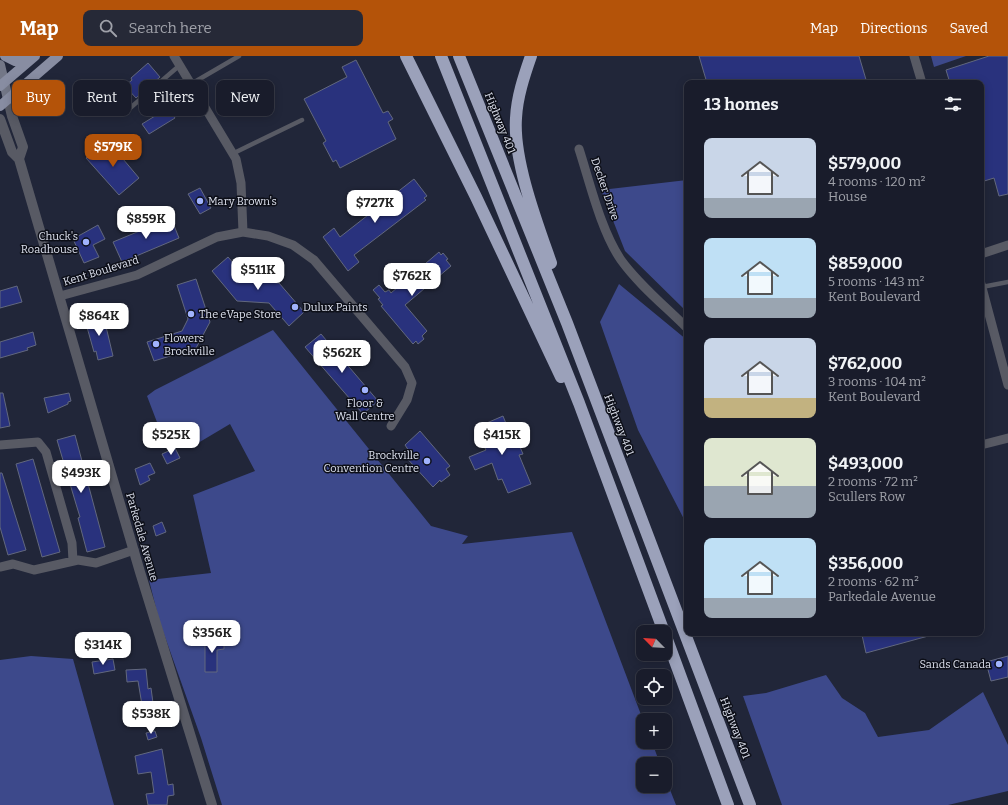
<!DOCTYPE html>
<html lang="en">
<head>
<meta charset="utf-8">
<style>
  body { margin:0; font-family:Bitter,serif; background:#262937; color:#f1f3f6; height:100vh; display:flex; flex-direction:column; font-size:15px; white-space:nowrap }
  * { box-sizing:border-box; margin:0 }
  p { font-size:13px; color:#9fa1a9 }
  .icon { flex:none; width:22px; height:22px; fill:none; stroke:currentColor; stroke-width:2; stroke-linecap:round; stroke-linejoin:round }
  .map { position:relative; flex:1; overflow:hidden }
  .sheet { position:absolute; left:684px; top:24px; width:300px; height:556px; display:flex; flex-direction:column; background:#191c2b; border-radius:8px; box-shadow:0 2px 10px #0003,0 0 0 1px #373a47 }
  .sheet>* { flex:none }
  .banner { position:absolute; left:12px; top:24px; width:380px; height:36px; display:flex; gap:8px }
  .needle { width:26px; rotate:294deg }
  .buttons { position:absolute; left:636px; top:569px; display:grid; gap:8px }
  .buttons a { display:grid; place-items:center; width:36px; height:36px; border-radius:8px; background:#191c2b; box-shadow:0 2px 10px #0003,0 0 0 1px #373a47; font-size:20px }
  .price { position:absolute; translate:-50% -34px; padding:0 9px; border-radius:8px; background:#fff; color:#222; font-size:13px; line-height:26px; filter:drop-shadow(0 1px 2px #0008) }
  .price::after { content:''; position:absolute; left:50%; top:24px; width:12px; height:9px; margin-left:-6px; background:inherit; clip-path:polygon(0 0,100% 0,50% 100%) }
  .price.selected { background:#b45309; color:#fff }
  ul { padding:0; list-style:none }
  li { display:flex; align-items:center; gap:12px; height:100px; padding:0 20px }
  li span { display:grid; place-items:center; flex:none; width:112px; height:80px; border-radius:8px; color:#555 }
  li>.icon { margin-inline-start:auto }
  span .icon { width:48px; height:48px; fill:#fffc; stroke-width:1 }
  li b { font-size:17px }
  h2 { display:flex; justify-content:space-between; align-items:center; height:48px; padding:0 20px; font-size:17px }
  .pill { padding:0 14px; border-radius:8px; background:#191c2b; box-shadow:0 2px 10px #0003,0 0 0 1px #373a47; font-size:14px; line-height:36px }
  .pill.selected { background:#b45309; color:#fff }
  header { display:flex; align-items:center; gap:24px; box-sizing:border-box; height:56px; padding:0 20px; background:#b45309; color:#fff }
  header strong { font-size:19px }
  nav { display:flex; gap:22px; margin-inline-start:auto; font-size:14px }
  .search { width:280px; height:36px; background:#262937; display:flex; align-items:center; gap:10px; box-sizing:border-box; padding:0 14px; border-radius:8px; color:#9fa1a9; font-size:15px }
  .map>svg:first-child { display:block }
</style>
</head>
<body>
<header>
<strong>Map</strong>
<div class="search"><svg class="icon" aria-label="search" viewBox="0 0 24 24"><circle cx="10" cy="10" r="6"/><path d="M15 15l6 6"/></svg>Search here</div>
<nav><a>Map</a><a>Directions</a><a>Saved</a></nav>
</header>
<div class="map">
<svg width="1008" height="749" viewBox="0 0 1008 749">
  <rect width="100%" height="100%" fill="#212639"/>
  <path fill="#3d498b" d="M931,0H966L934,11Z
    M687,124V256L625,195L601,134Z
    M619,228L687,284V469L638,374L600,266Z
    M273,274L431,470L468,480L462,488L572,476L643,664V686H652L660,708H643V730H665V721L676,749H222L201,682L159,564L149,524L211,517L193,439L255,415L230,368L193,390L160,374L147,340L155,334Z
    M31,600L73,603L114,749H0V604Z
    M826,619L842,642L865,657L878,681L929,674L983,636L1008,689V735L948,749H782L743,640L766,637Z"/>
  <path fill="#29327d" stroke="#62687e" d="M699,0H859L867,27H707Z
    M989,0H1008V138L999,140L994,122L981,126V27H950L946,14Z
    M356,4L383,57L388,55L393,63L388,66L396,83L340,112L336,104L333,106L323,87L326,85L304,43L347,21L342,11Z
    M148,7L160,21L136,42L125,30L132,24L131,22Z
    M168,52L175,62L149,78L142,68Z
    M107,84L139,122L119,139L86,102Z
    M414,123L427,140L424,142L426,144L354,199L359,206L348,215L323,181L334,172L340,181Z
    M200,132L211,152L200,158L188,138Z
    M171,162L179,182L122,206L113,186Z
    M98,169L105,183L93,189L99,201L84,207L73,183Z
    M439,196L441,199L443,197L448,203L446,204L451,210L405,249L427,275L422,280L424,283L418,288L416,285L413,288L381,250L383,249L378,243L380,242L373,234L379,229L385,236L389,234L391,237Z
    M228,201L248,224L279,227L304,256L289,270L269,247L237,245L212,215Z
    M196,223L210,266L196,292L154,305L147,286L182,275L188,263L177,229Z
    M17,230L22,246L0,252V235Z
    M103,258L113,300L98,304L96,295L94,296L85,264Z
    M33,276L36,289L27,292L28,294L0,302V286Z
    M321,278L378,345L363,358L305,291Z
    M0,337H3L10,370L0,372Z
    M69,337L71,345L68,346V348L48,357L44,342Z
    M503,360L513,385L517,384L523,398L519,399L531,428L508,437L502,423L498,424L492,407L475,414L469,401L486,394L484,390L487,389L483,380L486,379L482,369Z
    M420,375L450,410L446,413L450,419L441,426L440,424L433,431L404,399L409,395L405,389Z
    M75,379L105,491L87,496L78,462L80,461L76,448L57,384Z
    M175,392L180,402L167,408L162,398Z
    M33,403L60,496L42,501L16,408Z
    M150,407L155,417L148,420L150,424L140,429L135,413Z
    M0,417H2L26,494L8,499L0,471Z
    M162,466L166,476L156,480L153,470Z
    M870,577H932V579L866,597L862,579Z
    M205,582H216L217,585L224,584V593L217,594V616H205Z
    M1008,600V621L991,625L986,606Z
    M113,603L115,614L94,618L92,606Z
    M146,613L148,633L151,632L153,647H152L158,669L149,672L142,649L138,625L127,626L126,614Z
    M155,675L157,681L148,684L146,677Z
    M162,693L168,729L173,728L174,739L168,740L167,749H148L146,738L154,737L151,716L138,718L135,700Z"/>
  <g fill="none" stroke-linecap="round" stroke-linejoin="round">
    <path stroke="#585a64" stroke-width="4.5" d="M108,26L110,43L119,52L129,53L180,9
      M191,28L239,0
      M232,98L302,64
      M982,231L1008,226"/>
    <path stroke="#585a64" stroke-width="9" d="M174,0L236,103L241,127L243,176
      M914,0L922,27
      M579,93C590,127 601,175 621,204C639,229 665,250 687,272
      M981,198L1008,189
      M981,228L1008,329
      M60,240L137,219L217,181L243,176L268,180L293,189L314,204L405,311L412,327L407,344L391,370
      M0,389L38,386L46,396L72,487L73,505
      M981,389L1008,382
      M0,511L13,508L34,514L78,504L96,507L134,494"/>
    <path stroke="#585a64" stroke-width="10" d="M8,43L12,60L23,91L19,103
      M0,63L12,96L19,103L140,516L212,749"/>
    <path stroke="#737787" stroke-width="10" d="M0,9L8,43"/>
    <path stroke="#888da2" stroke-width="10" d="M5,0L15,5L30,4
      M0,30L35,0
      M0,50L58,0"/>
    <path stroke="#9ba1ba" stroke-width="12" d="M406,0L476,141L561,321
      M441,0L579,347L664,576
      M459,0L567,267L750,749
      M531,0C524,20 517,41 516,62C513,104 537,167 551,207
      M665,578L728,749"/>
  </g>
  <g fill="#a1b3fd" stroke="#0d0f18" stroke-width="1.5">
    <circle cx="200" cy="145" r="4"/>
    <circle cx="86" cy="186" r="4"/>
    <circle cx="295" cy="251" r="4"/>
    <circle cx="191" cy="258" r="4"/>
    <circle cx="156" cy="288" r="4"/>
    <circle cx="365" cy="334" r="4"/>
    <circle cx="427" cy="405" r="4"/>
    <circle cx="999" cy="608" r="4"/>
  </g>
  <g text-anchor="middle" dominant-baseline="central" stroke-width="3" stroke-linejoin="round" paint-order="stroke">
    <g font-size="11" fill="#dce0ed" stroke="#0d0f18">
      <text transform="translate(500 67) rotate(68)">Highway 401</text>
      <text transform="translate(605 133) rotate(71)">Decker Drive</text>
      <text transform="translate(101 215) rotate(-17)">Kent Boulevard</text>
      <text transform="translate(619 369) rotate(69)">Highway 401</text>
      <text transform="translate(142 481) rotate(74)">Parkedale Avenue</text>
      <text transform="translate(735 672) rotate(69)">Highway 401</text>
    </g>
    <g font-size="11" fill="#dce0ed" stroke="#0d0f18" text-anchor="start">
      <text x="208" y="145">Mary Brown's</text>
      <text x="78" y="180" text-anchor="end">Chuck's<tspan x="78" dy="13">Roadhouse</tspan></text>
      <text x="303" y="251">Dulux Paints</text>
      <text x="199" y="258">The eVape Store</text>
      <text x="164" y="282">Flowers<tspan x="164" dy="13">Brockville</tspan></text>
      <text x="365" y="347" text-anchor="middle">Floor &amp;<tspan x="365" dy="13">Wall Centre</tspan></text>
      <text x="419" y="399" text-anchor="end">Brockville<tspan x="419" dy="13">Convention Centre</tspan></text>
      <text x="991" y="608" text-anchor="end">Sands Canada</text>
    </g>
  </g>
</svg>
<div class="buttons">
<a><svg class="needle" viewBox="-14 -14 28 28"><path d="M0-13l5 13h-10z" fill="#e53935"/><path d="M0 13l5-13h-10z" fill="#9fa1a9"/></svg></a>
<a><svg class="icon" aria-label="locate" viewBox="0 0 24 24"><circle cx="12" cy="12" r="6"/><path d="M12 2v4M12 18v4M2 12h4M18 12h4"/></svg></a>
<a>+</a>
<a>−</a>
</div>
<b class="price selected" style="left:113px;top:112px">$579K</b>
<b class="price" style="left:375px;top:168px">$727K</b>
<b class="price" style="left:146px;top:184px">$859K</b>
<b class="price" style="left:258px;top:235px">$511K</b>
<b class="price" style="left:412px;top:241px">$762K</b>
<b class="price" style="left:99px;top:281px">$864K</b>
<b class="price" style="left:342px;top:318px">$562K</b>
<b class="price" style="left:171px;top:400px">$525K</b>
<b class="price" style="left:502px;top:400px">$415K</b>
<b class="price" style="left:81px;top:438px">$493K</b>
<b class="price" style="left:212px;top:598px">$356K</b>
<b class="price" style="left:103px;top:610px">$314K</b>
<b class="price" style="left:151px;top:679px">$538K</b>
<div class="banner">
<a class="pill selected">Buy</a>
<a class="pill">Rent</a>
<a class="pill">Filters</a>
<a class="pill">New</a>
</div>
<section class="sheet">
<h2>13 homes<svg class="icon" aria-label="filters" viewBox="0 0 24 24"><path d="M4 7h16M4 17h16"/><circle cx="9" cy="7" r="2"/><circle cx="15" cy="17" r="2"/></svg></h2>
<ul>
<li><span style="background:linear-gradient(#c9d6e8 75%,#9aa5b1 0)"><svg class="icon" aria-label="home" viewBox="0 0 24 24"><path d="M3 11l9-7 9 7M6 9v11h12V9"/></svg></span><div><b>$579,000</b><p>4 rooms · 120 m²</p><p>House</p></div></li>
<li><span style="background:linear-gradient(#bfe0f5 75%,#9aa5b1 0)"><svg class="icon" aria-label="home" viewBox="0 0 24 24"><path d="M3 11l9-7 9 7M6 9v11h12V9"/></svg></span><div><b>$859,000</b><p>5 rooms · 143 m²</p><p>Kent Boulevard</p></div></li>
<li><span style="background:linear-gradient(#c9d6e8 75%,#c2b280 0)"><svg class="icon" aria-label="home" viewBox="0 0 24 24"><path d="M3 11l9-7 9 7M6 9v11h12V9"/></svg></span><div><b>$762,000</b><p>3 rooms · 104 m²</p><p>Kent Boulevard</p></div></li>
<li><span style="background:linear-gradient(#dfe7d0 60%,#9aa5b1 0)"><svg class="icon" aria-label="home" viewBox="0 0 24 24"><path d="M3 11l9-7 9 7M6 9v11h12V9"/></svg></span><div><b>$493,000</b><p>2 rooms · 72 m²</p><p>Scullers Row</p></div></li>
<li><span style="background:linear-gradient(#bfe0f5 75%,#9aa5b1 0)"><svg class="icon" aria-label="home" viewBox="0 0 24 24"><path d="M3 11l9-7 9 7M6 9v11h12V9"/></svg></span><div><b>$356,000</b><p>2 rooms · 62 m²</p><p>Parkedale Avenue</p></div></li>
</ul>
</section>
</div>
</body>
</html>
